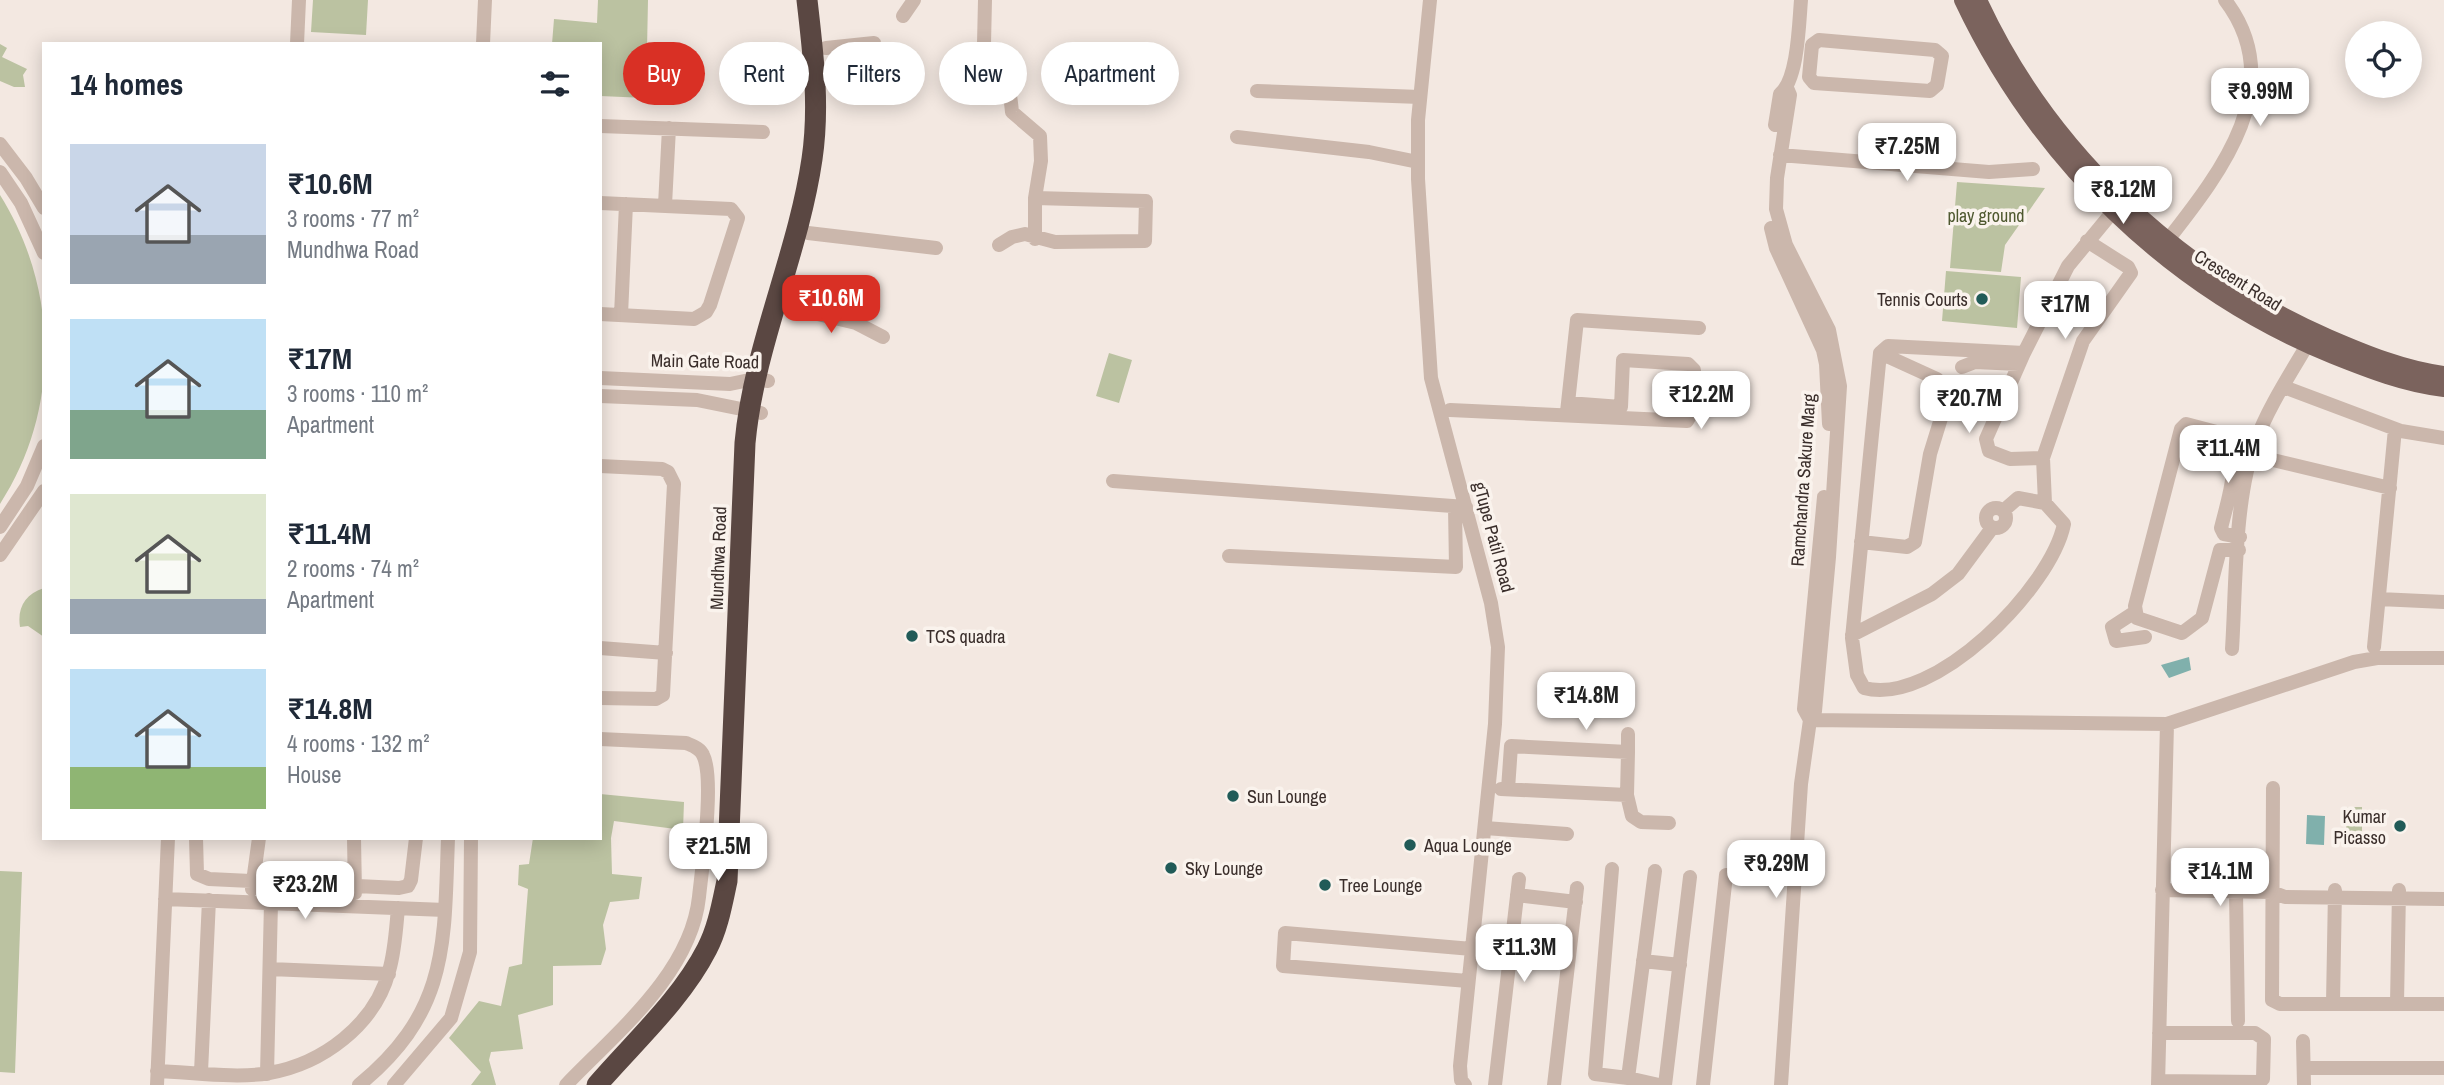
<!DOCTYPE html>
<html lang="en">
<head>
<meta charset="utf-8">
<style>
  body { margin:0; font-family:"Archivo Narrow",sans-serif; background:#f6f6f7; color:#1f2937; height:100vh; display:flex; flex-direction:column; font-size:26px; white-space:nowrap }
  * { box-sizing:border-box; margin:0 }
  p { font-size:23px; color:#747a83 }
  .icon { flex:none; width:38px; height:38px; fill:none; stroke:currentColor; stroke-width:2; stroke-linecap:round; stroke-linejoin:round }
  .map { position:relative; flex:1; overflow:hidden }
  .drawer { position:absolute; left:42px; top:42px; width:560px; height:798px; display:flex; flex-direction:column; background:#fff; border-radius:0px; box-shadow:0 4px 18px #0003 }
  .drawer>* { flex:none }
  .hud { position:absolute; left:623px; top:42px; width:665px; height:63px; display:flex; gap:14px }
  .buttons { position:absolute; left:2345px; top:21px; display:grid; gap:14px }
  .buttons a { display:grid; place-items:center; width:77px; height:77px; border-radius:50%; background:#fff; box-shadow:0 4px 18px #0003; font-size:35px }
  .price { position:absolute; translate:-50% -60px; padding:0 16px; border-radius:14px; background:#fff; color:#222; font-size:23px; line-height:46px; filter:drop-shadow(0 2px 4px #0008) }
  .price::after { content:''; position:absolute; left:50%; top:42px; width:21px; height:16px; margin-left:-10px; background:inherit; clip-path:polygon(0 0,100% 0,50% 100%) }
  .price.selected { background:#d93025; color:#fff }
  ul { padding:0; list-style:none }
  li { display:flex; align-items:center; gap:21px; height:175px; padding:0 28px }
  li span { display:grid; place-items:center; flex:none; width:196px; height:140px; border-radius:0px; color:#555 }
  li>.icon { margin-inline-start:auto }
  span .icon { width:84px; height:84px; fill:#fffc; stroke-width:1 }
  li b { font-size:30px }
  h2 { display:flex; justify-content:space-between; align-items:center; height:84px; padding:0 28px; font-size:30px }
  .chip { padding:0 24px; border-radius:32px; background:#fff; box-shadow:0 4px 18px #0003; font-size:24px; line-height:63px }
  .chip.selected { background:#d93025; color:#fff }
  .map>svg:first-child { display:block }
</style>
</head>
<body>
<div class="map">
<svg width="2444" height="1085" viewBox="0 0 2444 1085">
  <rect width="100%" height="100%" fill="#f3e8e1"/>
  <path fill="#bbc2a1" d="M313,0H368L366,35L311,32Z
    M598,0H648L646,98L600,96V44H552L554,19L597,23Z
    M0,44L7,48L2,57L27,69L23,75L25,87H14L0,81Z
    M1957,182L2045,188L2005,245L2001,272L1950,268Z
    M0,195C59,289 61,410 0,504Z
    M1946,271L2021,277L2017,328L1942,321Z
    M1109,353L1132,360L1119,403L1096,396Z
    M44,588V637L28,626L20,627C17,608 25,594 44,588Z
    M600,794L684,802L683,830L614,821L611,838L612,874L642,877L639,899L610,902L603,925L606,949L601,965L553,966V1005L518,1015L523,1049L491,1052L489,1060L496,1085H471L481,1072L449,1038L479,1001L501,1006L509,967L522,964L528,889L518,885L519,865L529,864L533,838H600Z
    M2346,807H2362V842H2346Z
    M0,871L22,872L15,1073L0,1072Z"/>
  <path fill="#80b0ac" d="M2189,657L2191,670L2169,678L2161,665Z
    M2307,815L2325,816L2324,845L2306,844Z"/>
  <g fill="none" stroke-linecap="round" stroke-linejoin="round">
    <path stroke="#cbb7ac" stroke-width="14" d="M985,0L984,44C1006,75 1008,72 1012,112L1040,136L1041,161L1035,198L1146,201L1145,241L1055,242L1025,234L1012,237L999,245
      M1430,0L1418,120V179L1431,378L1491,603L1498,647L1495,724L1460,1066L1461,1080L1465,1085
      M903,16L914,0
      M1819,40L1935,50L1942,56L1937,85L1930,91L1814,83L1809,77L1812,45Z
      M297,44L299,0
      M483,44L485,0
      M826,48L874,43
      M1257,91L1420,97
      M1775,125L1780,94C1798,80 1799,23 1801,0
      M600,126L763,132
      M1237,137L1369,152L1418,162
      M0,144L26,178L44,208
      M1780,155L1989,172L2033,169
      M0,172L21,203L44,253
      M1035,198V239
      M600,203L731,209L738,218L710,305L706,312L694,319L600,314
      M665,205L669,128
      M1771,228L1776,248L1823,350L1826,364L1829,424
      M808,233L936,248
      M2167,241C2221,172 2290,85 2225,0
      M788,307L856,323L883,337
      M621,315L626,204
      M2024,353L1888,346L1880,353L1852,638L1857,675L1864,688C1934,707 2051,588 2064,524L2045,503L2043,458L2083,341L2131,273L2128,267L2087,241
      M1962,367L1975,362L2019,364
      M600,378L730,384L754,379L768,381
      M2284,387L2401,431L2444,438
      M600,396L697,400L761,413
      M1450,410L1687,421L1691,414L1694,370L1688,364L1623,360L1621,407L1568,403
      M1567,412L1577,320L1699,328
      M2252,455L2390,488
      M2043,458L2010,459L1989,451L1986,439L2024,353L2068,266L2120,203
      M600,466L662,469L668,472L674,484L663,695L656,699L600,698
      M1113,481L1466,507
      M1986 518a10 10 0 1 1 20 0a10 10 0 1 1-20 0Z
      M2003,511L2018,498L2045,503
      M0,527L27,486L44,446
      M1861,542L1907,547L1915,542L1930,454L1946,402L1944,387L1937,379L1880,353
      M2239,550H2220L2202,618L2182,633L2137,618L2135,606L2181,429L2186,424L2228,435C2241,463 2228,499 2221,528L2224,534L2240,537
      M0,555L44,491
      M1229,556L1456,567L1455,507
      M2379,599L2444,602
      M2135,612L2112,627L2116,641L2145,637
      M1852,635L1932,594L1958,574L1992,528
      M2374,647L2395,429
      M600,648L666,653
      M2232,649C2236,588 2234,500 2255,443C2269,405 2293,370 2313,335
      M1810,720L1804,709L1824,497
      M1810,720L2167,724L2354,662L2377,658H2444
      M1628,752V734
      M2273,788L2272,1000L2280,1004H2444
      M1501,789L1627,795
      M1508,789L1511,746L1628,752L1627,795L1632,816L1641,822L1669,823
      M1485,828L1567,834
      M196,838L197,874L209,879L399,888L408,886L411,880L416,838
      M354,838L355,893
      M1612,869L1595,1074L1628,1078
      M1655,871L1628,1078L1659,1085
      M252,889L259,838
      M2162,890L2272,892L2285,897L2444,899
      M2236,891L2238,1021
      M1517,895L1576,902
      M165,899L445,910
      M1643,961L1680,965
      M270,969L389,974
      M1468,981L1283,966L1285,933L1472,949
      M2333,1003L2335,890
      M2397,1004L2399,890
      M2303,1041L2304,1085
      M2304,1068H2444
      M157,1071C191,1072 236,1079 269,1073C322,1064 375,1025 389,971C395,951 396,929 398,908
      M201,1072L209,900
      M267,1074L271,903
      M2158,1081L2259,1082L2263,1079L2264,1039L2255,1033H2159
      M157,1085L168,838
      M359,1085C449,1011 444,945 448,838
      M394,1085L451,1018L470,952L471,838
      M566,1085C617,1032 691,973 699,897C702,868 715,778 703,755C700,748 693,746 686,743L600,739
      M1495,1085L1519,879
      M1554,1085L1577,888
      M1665,1085L1690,877
      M1703,1085L1726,875
      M1781,1085L1801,784L1810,720L1815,711L1829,557L1840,386L1829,330L1786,245L1776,209L1777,178L1790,95L1787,88
      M2158,1085L2167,724"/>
    <path stroke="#7b635d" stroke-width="18" d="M1963,0C2038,159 2169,288 2333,355C2368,369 2406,384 2444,388
      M1978,0C2048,152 2176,271 2328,338C2365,354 2404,370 2444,375"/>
    <path stroke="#5a4742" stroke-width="21" d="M597,1085C634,1042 681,1000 707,949C718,928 722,904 727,881L745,443C754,345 798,255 812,159C820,105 813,53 807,0"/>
  </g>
  <g fill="#215b58" stroke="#faf3ed" stroke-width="2.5">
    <circle cx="1982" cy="299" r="7"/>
    <circle cx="912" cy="636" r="7"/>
    <circle cx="1233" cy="796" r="7"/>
    <circle cx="2400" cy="826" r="7"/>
    <circle cx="1410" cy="845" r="7"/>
    <circle cx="1171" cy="868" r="7"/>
    <circle cx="1325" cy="885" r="7"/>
  </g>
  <g text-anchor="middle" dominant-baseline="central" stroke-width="7" stroke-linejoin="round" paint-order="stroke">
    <g font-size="18" fill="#4e582f" stroke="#faf3ed">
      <text x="1986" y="215">play ground</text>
    </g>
    <g font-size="18" fill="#3a2e2b" stroke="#faf3ed">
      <text transform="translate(2238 280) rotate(32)">Crescent Road</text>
      <text transform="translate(705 361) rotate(1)">Main Gate Road</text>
      <text transform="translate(1803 480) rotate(-86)">Ramchandra Sakure Marg</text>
      <text transform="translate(1494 537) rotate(75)">gTupe Patil Road</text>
      <text transform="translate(718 558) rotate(-88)">Mundhwa Road</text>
    </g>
    <g font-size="18" fill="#3a2e2b" stroke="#faf3ed" text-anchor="start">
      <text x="1968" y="299" text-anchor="end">Tennis Courts</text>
      <text x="926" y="636">TCS quadra</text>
      <text x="1247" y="796">Sun Lounge</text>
      <text x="2386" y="816" text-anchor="end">Kumar<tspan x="2386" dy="21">Picasso</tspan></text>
      <text x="1424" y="845">Aqua Lounge</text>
      <text x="1185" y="868">Sky Lounge</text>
      <text x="1339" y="885">Tree Lounge</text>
    </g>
  </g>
</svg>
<div class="buttons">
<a><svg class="icon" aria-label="locate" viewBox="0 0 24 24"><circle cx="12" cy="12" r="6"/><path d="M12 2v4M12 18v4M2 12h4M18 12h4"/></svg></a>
</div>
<b class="price" style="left:2260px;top:128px">₹9.99M</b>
<b class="price" style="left:1907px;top:183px">₹7.25M</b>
<b class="price" style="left:2123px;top:226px">₹8.12M</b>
<b class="price selected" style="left:831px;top:335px">₹10.6M</b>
<b class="price" style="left:2065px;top:341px">₹17M</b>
<b class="price" style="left:1701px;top:431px">₹12.2M</b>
<b class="price" style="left:1969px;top:435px">₹20.7M</b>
<b class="price" style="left:2228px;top:485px">₹11.4M</b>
<b class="price" style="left:1586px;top:732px">₹14.8M</b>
<b class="price" style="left:718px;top:883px">₹21.5M</b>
<b class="price" style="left:1776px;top:900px">₹9.29M</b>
<b class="price" style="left:2220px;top:908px">₹14.1M</b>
<b class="price" style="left:305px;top:921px">₹23.2M</b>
<b class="price" style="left:1524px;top:984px">₹11.3M</b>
<div class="hud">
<a class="chip selected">Buy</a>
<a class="chip">Rent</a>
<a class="chip">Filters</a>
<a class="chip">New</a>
<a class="chip">Apartment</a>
</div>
<section class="drawer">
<h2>14 homes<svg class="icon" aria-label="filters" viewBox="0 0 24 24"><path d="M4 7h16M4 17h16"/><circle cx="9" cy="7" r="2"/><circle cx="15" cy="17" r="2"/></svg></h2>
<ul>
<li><span style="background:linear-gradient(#c9d6e8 65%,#9aa5b1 0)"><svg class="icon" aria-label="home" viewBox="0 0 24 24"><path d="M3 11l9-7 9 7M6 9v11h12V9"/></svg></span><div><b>₹10.6M</b><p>3 rooms · 77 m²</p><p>Mundhwa Road</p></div></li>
<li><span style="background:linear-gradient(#bfe0f5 65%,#7fa58c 0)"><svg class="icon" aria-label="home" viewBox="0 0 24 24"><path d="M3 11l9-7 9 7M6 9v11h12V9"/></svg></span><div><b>₹17M</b><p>3 rooms · 110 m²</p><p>Apartment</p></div></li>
<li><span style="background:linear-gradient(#dfe7d0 75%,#9aa5b1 0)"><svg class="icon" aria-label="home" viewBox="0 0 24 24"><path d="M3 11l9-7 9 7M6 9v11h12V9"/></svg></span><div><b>₹11.4M</b><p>2 rooms · 74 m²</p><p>Apartment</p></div></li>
<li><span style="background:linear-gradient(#bfe0f5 70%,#8fb573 0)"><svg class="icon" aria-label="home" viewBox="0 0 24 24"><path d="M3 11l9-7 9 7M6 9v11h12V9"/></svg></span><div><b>₹14.8M</b><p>4 rooms · 132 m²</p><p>House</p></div></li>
</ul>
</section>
</div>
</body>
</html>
